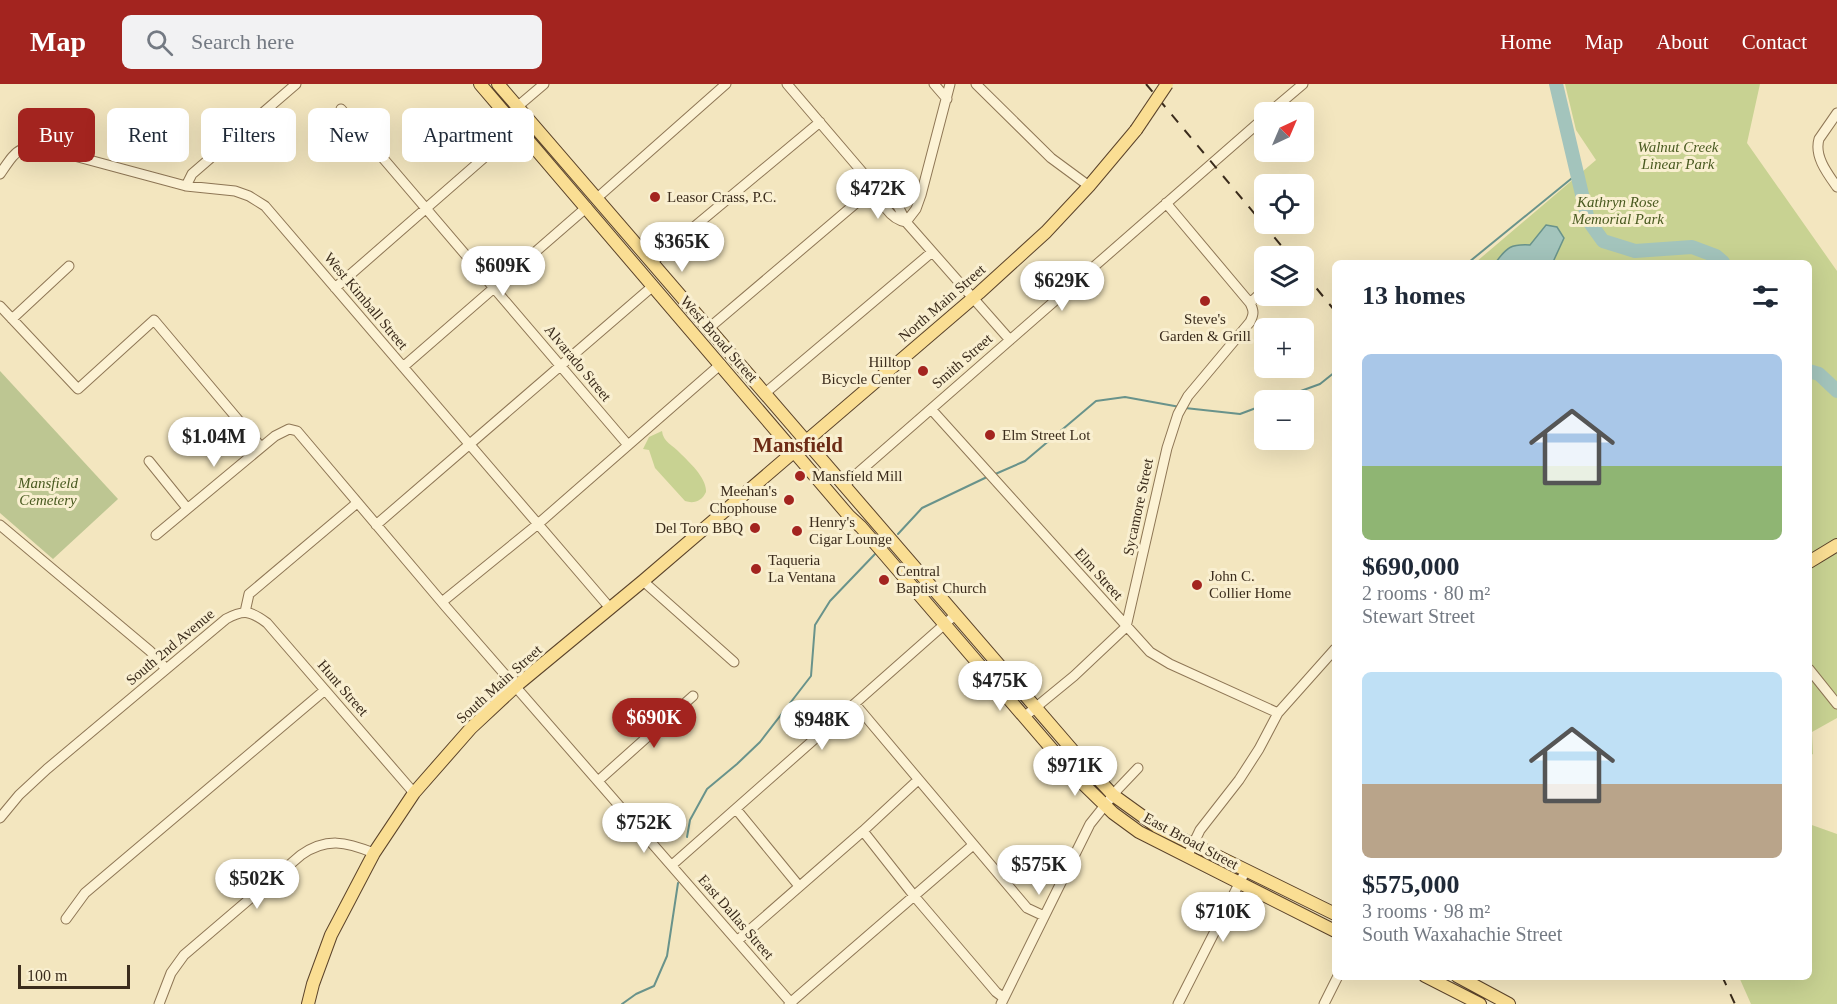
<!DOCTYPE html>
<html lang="en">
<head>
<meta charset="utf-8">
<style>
  body { margin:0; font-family:"Times New Roman",serif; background:#f2f2f3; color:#1f2937; height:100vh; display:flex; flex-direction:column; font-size:22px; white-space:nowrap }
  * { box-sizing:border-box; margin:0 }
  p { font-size:20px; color:#747a83 }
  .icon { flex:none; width:33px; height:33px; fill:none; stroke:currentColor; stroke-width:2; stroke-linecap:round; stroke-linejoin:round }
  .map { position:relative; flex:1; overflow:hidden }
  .drawer { position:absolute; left:1332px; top:176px; width:480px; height:720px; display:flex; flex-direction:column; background:#fff; border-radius:9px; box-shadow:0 6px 24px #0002 }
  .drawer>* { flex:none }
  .banner { position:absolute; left:18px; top:24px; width:570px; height:54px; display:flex; gap:12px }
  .needle { width:39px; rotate:44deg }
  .fabs { position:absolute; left:1254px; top:18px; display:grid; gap:12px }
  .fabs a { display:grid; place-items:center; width:60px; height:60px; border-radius:9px; background:#fff; box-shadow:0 6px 24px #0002; font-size:30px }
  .scale { position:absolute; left:18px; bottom:15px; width:112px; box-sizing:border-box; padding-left:6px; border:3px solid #3b2c1c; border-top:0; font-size:16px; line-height:21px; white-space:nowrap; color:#3b2c1c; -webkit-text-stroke:4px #f9efd0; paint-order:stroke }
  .price { position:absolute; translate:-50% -51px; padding:0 14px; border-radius:21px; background:#fff; color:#222; font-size:20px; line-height:39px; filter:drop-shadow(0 2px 3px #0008) }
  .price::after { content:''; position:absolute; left:50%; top:36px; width:18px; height:14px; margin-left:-9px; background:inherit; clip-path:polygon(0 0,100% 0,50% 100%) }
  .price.on { background:#a3241f; color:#fff }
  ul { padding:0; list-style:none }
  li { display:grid; align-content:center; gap:12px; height:318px; padding:0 30px }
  li span { display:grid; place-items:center; height:186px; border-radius:9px; color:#555 }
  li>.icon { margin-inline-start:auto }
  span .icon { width:108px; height:108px; fill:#fffc; stroke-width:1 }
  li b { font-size:26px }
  h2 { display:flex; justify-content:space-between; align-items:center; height:72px; padding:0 30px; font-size:26px }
  .chip { padding:0 21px; border-radius:9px; background:#fff; box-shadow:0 6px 24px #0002; font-size:21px; line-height:54px }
  .chip.on { background:#a3241f; color:#fff }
  header { display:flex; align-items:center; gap:36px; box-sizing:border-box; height:84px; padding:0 30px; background:#a3241f; color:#fff }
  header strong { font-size:28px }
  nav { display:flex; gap:33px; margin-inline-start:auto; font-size:21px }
  .search { width:420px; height:54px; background:#f2f2f3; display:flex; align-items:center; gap:15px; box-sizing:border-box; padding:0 21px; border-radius:9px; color:#747a83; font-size:22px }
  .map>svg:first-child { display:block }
</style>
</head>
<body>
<header>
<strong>Map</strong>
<div class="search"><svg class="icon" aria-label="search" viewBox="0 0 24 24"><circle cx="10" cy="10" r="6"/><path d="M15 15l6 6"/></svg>Search here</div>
<nav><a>Home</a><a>Map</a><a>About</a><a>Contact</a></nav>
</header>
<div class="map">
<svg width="1837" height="920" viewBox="0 0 1837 920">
  <rect width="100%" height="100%" fill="#f3e6bf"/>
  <path fill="#c8d292" d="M1565,0H1760L1747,59L1837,187V634L1812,648L1813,670L1809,672V178H1476L1596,76L1576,46Z
    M662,347C663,358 673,361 680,369C689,378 707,394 706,408C702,417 694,420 685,417L655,384L649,366L643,365L649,353Z
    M1809,740L1837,750V920H1751L1739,893L1809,892Z"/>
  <path fill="#bdc692" d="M0,287L118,415L53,475L0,429Z"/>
  <path fill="#a3c4bc" stroke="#69938b" stroke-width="1.5" d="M1546,141L1557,143L1564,154L1553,178H1496C1507,163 1511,160 1530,161Z"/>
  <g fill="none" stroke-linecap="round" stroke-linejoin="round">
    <path stroke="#69938b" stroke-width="2" d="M1469,178L1577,90
      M1276,316L1320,300L1335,288
      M1185,324L1240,330L1264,321
      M993,391L1025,377L1096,317L1125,313L1180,323
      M898,450L922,424L987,393
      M687,753L690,736L707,705L737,680L760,658L811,592L815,541L830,517L875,470
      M622,920L636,910L654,902L667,872L678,799"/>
    <path stroke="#a3c4bc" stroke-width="14" d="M1556,0L1588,136L1603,157L1635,167L1692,163L1716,172L1723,178
      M1809,287L1819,290L1837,307"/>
    <defs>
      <path id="minor" d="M787,0L875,103L898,122L906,138L1010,256
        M934,0L947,15
        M976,0L1051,74L1089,102
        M517,23L544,0
        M341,25L628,361
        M1270,28L1303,0
        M1837,29L1819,55C1814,72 1827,89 1837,103
        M0,90C18,64 19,60 52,66L186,102L235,107L249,112L265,122L610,524
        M186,102L192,90L296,0
        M875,103C881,118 889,135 906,138
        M597,114L726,0
        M906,138L916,125L921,111L950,0
        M652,178L820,38
        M335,204L518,44
        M1250,219L1264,206
        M0,222L78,305L154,236L261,363
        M12,235L69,182
        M709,244L875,103
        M403,283L587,123
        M764,310L932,168
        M931,325L1150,568L1170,580L1278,629
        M149,377L187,424
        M843,402L1264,34
        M0,441L150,567L166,585
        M376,441L653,202
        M156,451L275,352L289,345L297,347L446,523L792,920
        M643,497L734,578
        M442,518L538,440L721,280
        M245,528L249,510L357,419
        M1809,585L1837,620
        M855,620L1027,824L1044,832
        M1024,633L1074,592L1126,543L1167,364L1178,330L1188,312L1250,238C1254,230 1254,227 1250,219L1166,119
        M598,697L693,612
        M736,725L799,802
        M0,734L19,711L47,685L226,535C244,525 251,527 267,539L414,709
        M863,747L915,813L996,908L1004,914
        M1187,773L1200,746L1239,696L1259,665L1278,629L1335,565
        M672,781L955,531
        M66,835L85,809L325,606
        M737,857L863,747L918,696
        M159,920L171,889L184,871L301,771C327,753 346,758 374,769
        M789,920L973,761
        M1001,920L1090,740L1118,705L1138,684
        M1178,920L1246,786
        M1324,920L1338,892"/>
      <path id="major" d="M480,0L849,432L861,443L1075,692L1113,729L1139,748L1335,847
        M498,0L1087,683L1113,711L1156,742L1335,830
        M1809,478L1837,461
        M1425,892L1480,920
        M1457,892L1509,920
        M308,920L313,900L331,851L374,769L414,709L471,644L516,602L643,497L979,209L1046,148L1089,102L1136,46"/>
    </defs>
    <use href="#minor" stroke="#8e7655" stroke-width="11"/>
    <use href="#major" stroke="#5b432a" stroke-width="14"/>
    <use href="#minor" stroke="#fcf2d4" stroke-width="9"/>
    <use href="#major" stroke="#fade93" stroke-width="12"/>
    <path stroke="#3b2c1c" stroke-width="2" stroke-dasharray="10 10" stroke-linecap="butt" d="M1146,0L1290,172
      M1304,189L1335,227
      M1722,892L1735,920"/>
    <defs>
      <path id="major-bridge" d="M1136,46L1167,0"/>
    </defs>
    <use href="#major-bridge" stroke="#5b432a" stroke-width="14" stroke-linecap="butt"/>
    <use href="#major-bridge" stroke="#fade93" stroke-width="12"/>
  </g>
  <g fill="#a3241f" stroke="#f9efd0" stroke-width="2">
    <circle cx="655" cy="113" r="6"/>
    <circle cx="1205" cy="217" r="6"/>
    <circle cx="923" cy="287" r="6"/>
    <circle cx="990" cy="351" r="6"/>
    <circle cx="800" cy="392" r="6"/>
    <circle cx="789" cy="416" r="6"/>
    <circle cx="755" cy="444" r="6"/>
    <circle cx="797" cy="447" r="6"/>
    <circle cx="756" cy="485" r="6"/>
    <circle cx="884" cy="496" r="6"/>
    <circle cx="1197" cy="501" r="6"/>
  </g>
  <g text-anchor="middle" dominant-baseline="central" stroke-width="6" stroke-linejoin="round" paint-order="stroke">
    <g font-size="15" font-style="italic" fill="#495a20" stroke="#f9efd0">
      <text x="1678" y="63">Walnut Creek<tspan x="1678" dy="17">Linear Park</tspan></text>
      <text x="1618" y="118">Kathryn Rose<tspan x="1618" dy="17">Memorial Park</tspan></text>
      <text x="48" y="399">Mansfield<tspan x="48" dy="17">Cemetery</tspan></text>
    </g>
    <g font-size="15" fill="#3b2c1c" stroke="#f9efd0" text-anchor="start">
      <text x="667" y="113">Leasor Crass, P.C.</text>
      <text x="1205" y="235" text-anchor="middle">Steve's<tspan x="1205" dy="17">Garden &amp; Grill</tspan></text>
      <text x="911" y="278" text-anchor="end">Hilltop<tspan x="911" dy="17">Bicycle Center</tspan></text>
      <text x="1002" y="351">Elm Street Lot</text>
      <text x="812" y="392">Mansfield Mill</text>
      <text x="777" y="407" text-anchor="end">Meehan's<tspan x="777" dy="17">Chophouse</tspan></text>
      <text x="809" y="438">Henry's<tspan x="809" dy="17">Cigar Lounge</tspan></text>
      <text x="743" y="444" text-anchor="end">Del Toro BBQ</text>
      <text x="768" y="476">Taqueria<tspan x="768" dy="17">La Ventana</tspan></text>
      <text x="896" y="487">Central<tspan x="896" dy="17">Baptist Church</tspan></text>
      <text x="1209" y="492">John C.<tspan x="1209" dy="17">Collier Home</tspan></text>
    </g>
    <g font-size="15" fill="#3b2c1c" stroke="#f9efd0">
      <text transform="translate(366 217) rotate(50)">West Kimball Street</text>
      <text transform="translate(942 219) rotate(-41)">North Main Street</text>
      <text transform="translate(719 255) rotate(49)">West Broad Street</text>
      <text transform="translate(962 277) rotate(-41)">Smith Street</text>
      <text transform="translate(578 279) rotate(50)">Alvarado Street</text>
      <text transform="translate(1138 423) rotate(-78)">Sycamore Street</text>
      <text transform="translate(1099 490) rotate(48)">Elm Street</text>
      <text transform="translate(170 563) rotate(-40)">South 2nd Avenue</text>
      <text transform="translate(499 600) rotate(-42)">South Main Street</text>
      <text transform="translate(343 604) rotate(49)">Hunt Street</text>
      <text transform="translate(1191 757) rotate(28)">East Broad Street</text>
      <text transform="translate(736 833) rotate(49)">East Dallas Street</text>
    </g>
    <g font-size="21" font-weight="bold" fill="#6d2c16" stroke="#f9efd0">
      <text x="798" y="361">Mansfield</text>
    </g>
  </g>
</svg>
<div class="fabs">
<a><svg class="needle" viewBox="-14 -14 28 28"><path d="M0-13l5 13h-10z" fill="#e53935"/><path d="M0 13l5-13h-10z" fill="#747a83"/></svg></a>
<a><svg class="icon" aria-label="locate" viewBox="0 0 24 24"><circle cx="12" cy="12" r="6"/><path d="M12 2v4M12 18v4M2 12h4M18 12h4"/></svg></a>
<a><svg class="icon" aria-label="layers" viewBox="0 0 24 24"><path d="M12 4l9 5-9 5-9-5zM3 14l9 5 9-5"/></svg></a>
<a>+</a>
<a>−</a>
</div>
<div class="scale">100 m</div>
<b class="price" style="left:878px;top:136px">$472K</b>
<b class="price" style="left:682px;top:189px">$365K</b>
<b class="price" style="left:503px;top:213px">$609K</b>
<b class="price" style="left:1062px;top:228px">$629K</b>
<b class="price" style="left:214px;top:384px">$1.04M</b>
<b class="price" style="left:1000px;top:628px">$475K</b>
<b class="price on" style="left:654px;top:665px">$690K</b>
<b class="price" style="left:822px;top:667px">$948K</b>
<b class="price" style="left:1075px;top:713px">$971K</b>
<b class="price" style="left:644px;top:770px">$752K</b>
<b class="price" style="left:1039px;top:812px">$575K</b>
<b class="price" style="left:257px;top:826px">$502K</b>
<b class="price" style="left:1223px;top:859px">$710K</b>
<div class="banner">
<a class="chip on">Buy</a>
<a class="chip">Rent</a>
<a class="chip">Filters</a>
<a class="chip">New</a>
<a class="chip">Apartment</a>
</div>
<section class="drawer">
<h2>13 homes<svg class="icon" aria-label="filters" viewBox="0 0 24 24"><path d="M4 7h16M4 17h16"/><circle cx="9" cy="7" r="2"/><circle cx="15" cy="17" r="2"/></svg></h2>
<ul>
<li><span style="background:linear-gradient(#a9c7e8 60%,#8fb573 0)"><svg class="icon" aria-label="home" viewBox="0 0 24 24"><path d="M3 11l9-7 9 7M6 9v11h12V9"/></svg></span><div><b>$690,000</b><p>2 rooms · 80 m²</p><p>Stewart Street</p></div></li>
<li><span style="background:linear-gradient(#bfe0f5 60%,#b9a48a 0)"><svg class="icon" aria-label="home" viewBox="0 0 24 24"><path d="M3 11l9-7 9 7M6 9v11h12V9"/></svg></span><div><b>$575,000</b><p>3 rooms · 98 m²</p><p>South Waxahachie Street</p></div></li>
</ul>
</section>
</div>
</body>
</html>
